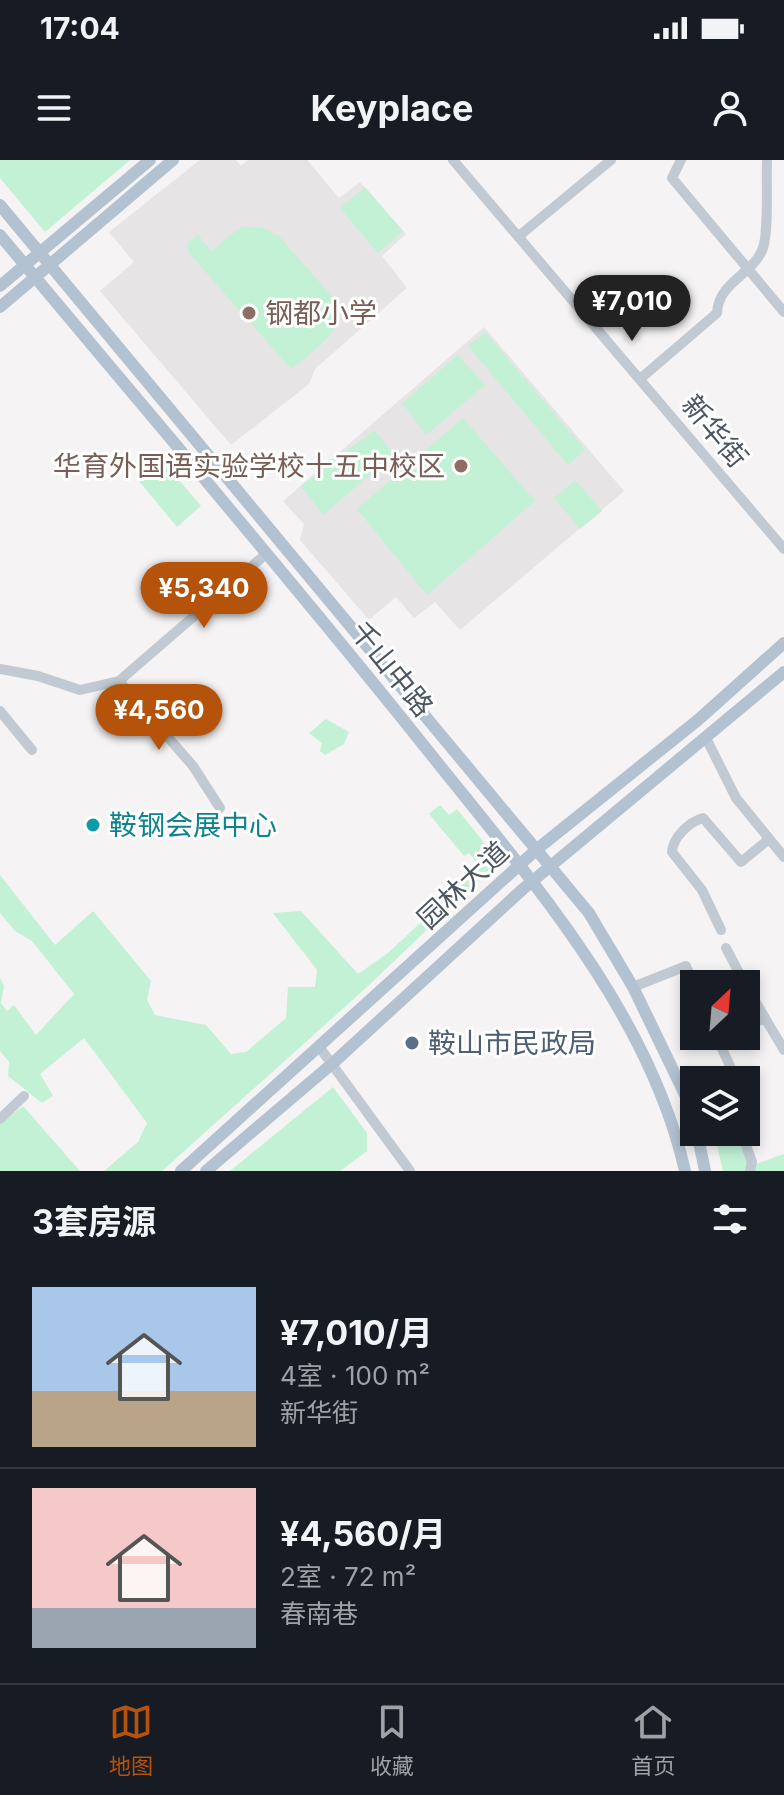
<!DOCTYPE html>
<html lang="zh">
<head>
<meta charset="utf-8">
<style>
  body { margin:0; font-family:Inter,"Noto Sans SC",sans-serif; background:#20242c; color:#f1f3f6; height:100vh; display:flex; flex-direction:column; font-size:30px; white-space:nowrap }
  * { box-sizing:border-box; margin:0 }
  p { font-size:26px; color:#9ea1a6 }
  .icon { flex:none; width:44px; height:44px; fill:none; stroke:currentColor; stroke-width:2; stroke-linecap:round; stroke-linejoin:round }
  .map { position:relative; height:1011px; overflow:hidden }
  .details { display:flex; flex-direction:column; background:#171b24; flex:1 }
  .details>* { flex:none }
  .needle { width:52px; rotate:26deg }
  .tools { position:absolute; left:680px; top:810px; display:grid; gap:16px }
  .tools a { display:grid; place-items:center; width:80px; height:80px; border-radius:0px; background:#171b24; box-shadow:0 4px 12px #0003; font-size:40px }
  .price { position:absolute; translate:-50% -68px; padding:0 18px; border-radius:28px; background:#b45309; color:#fff; font-size:26px; line-height:52px; filter:drop-shadow(0 2px 4px #0008) }
  .price::after { content:''; position:absolute; left:50%; top:48px; width:24px; height:18px; margin-left:-12px; background:inherit; clip-path:polygon(0 0,100% 0,50% 100%) }
  .price.active { background:#222; color:#fff }
  ul { padding:0; list-style:none }
  li { display:flex; align-items:center; gap:24px; height:200px; padding:0 32px }
  li+li { border-top:2px solid #363941 }
  li span { display:grid; place-items:center; flex:none; width:224px; height:160px; border-radius:0px; color:#555 }
  li>.icon { margin-inline-start:auto }
  span .icon { width:96px; height:96px; fill:#fffc; stroke-width:1 }
  li b { font-size:34px }
  h2 { display:flex; justify-content:space-between; align-items:center; height:96px; padding:0 32px; font-size:34px }
  .status { display:flex; justify-content:space-between; align-items:center; height:56px; padding:0 40px; background:#171b24; direction:ltr }
  .status svg { height:22px; fill:currentColor }
  header { display:flex; justify-content:space-between; align-items:center; height:104px; padding:0 32px; background:#171b24; font-size:36px; font-weight:700 }
  .menu { display:flex; justify-content:space-around; align-items:center; height:112px; border-top:2px solid #363941; background:#171b24; font-size:22px; color:#9ea1a6 }
  .menu a { display:grid; justify-items:center; gap:4px }
  .menu .active { color:#b45309 }
  .map>svg:first-child { display:block }
</style>
</head>
<body>
<div class="status"><b>17:04</b><svg viewBox="0 0 49 12"><path d="M0 12V9h3v3zM5 12V6h3v6zM10 12V3h3v9zM15 12V0h3v12zM26 1h20v11H26zM47 4h2v5h-2z"/></svg></div>
<header><svg class="icon" aria-label="menu" viewBox="0 0 24 24"><path d="M4 6h16M4 12h16M4 18h16"/></svg>Keyplace<svg class="icon" aria-label="person" viewBox="0 0 24 24"><circle cx="12" cy="8" r="4"/><path d="M4 21q1-7 8-7t8 7"/></svg></header>
<div class="map">
<svg width="784" height="1011" viewBox="0 0 784 1011">
  <rect width="100%" height="100%" fill="#f5f3f3"/>
  <path fill="#e6e4e5" d="M200,0H236L241,6L248,0H307L339,38L360,22L406,74L382,96L407,128L315,209L309,224L231,285L100,131L134,102L109,72Z
    M484,167L624,331L460,470L435,442L414,458L396,437L369,460L300,380L304,364L283,341Z"/>
  <path fill="#c3f1d5" d="M0,0H130L45,72L0,18Z
    M365,27L403,71L378,93L340,48Z
    M241,67L264,68L279,76L336,141C347,172 312,191 291,209L188,92V83L198,75L211,91Z
    M485,172L585,290L568,305L468,186Z
    M458,195L485,225L426,275L402,243Z
    M463,258L535,341L427,435L357,349Z
    M374,270L394,294L323,355L301,326Z
    M162,300L201,346L177,367L138,320Z
    M575,320L602,351L580,369L554,338Z
    M326,559L349,572L344,584L325,595L320,591L322,583L309,573Z
    M440,645L449,655L457,649L499,701L368,826L162,1011H104L138,982L147,963L84,878L40,914L53,936L42,943L8,916L9,902L0,891V818L4,826L1,843L7,851L14,845L36,875L74,834L32,781L15,771L0,753V715L55,785L93,751L151,821L147,840L155,855L206,865L231,894L246,892L286,858L288,827H315L317,810L273,753L301,751L358,814L388,793L480,707L469,693L464,696L429,654Z
    M333,927L367,973V991L340,1011H230Z
    M23,946L80,1011H0V964Z
    M714,972H744L756,1004L784,994V1011H723Z"/>
  <g fill="none" stroke-linecap="round" stroke-linejoin="round">
    <path stroke="#c1cad2" stroke-width="10" d="M453,0L784,389
      M681,0L672,18L784,152
      M519,76L611,0
      M640,219L717,153C718,122 754,114 763,88C769,71 766,21 767,0
      M0,509L38,516L80,530L119,521L266,394
      M119,521L193,606L220,648
      M0,551L32,590
      M706,578L736,638L784,697
      M721,770L702,730L672,692C673,677 689,662 703,658L741,702L769,679
      M726,788L745,824
      M746,826L784,890
      M633,827L686,806L694,825
      M746,867L763,859
      M716,876L731,908L732,920
      M320,888L410,1011
      M0,959L24,936
      M741,972L752,1002L750,1011"/>
    <path stroke="#b3c2d1" stroke-width="12" d="M0,45L589,753L633,827L690,945L694,962
      M0,75C142,246 287,414 425,587C525,713 649,850 685,1011
      M0,126L150,0
      M0,147L173,0
      M697,972L705,1011
      M181,1011L536,690L698,560L784,483
      M206,1011L333,903L523,729L784,512"/>
  </g>
  <g fill="#8d6e63" stroke="#fff" stroke-width="3">
    <circle cx="249" cy="153" r="8"/>
    <circle cx="461" cy="306" r="8"/>
  </g>
  <circle fill="#0f9aa8" stroke="#fff" stroke-width="3" cx="93" cy="665" r="8"/>
  <circle fill="#5c6f8a" stroke="#fff" stroke-width="3" cx="412" cy="883" r="8"/>
  <g text-anchor="middle" dominant-baseline="central" stroke-width="6" stroke-linejoin="round" paint-order="stroke">
    <g font-size="28" fill="#785e54" stroke="#fff" text-anchor="start">
      <text x="265" y="153">钢都小学</text>
      <text x="445" y="306" text-anchor="end">华育外国语实验学校十五中校区</text>
    </g>
    <g font-size="28" fill="#4a5661" stroke="#fff">
      <text transform="translate(715 271) rotate(50)">新华街</text>
      <text transform="translate(392 509) rotate(51)">千山中路</text>
      <text transform="translate(463 725) rotate(-43)">园林大道</text>
    </g>
    <g font-size="28" fill="#0d838f" stroke="#fff" text-anchor="start">
      <text x="109" y="665">鞍钢会展中心</text>
    </g>
    <g font-size="28" fill="#4e5e75" stroke="#fff" text-anchor="start">
      <text x="428" y="883">鞍山市民政局</text>
    </g>
  </g>
</svg>
<div class="tools">
<a><svg class="needle" viewBox="-14 -14 28 28"><path d="M0-13l5 13h-10z" fill="#e53935"/><path d="M0 13l5-13h-10z" fill="#9ea1a6"/></svg></a>
<a><svg class="icon" aria-label="layers" viewBox="0 0 24 24"><path d="M12 4l9 5-9 5-9-5zM3 14l9 5 9-5"/></svg></a>
</div>
<b class="price active" style="left:632px;top:183px">¥7,010</b>
<b class="price" style="left:204px;top:470px">¥5,340</b>
<b class="price" style="left:159px;top:592px">¥4,560</b>
</div>
<section class="details">
<h2>3套房源<svg class="icon" aria-label="filters" viewBox="0 0 24 24"><path d="M4 7h16M4 17h16"/><circle cx="9" cy="7" r="2"/><circle cx="15" cy="17" r="2"/></svg></h2>
<ul>
<li><span style="background:linear-gradient(#a9c7e8 65%,#b9a48a 0)"><svg class="icon" aria-label="home" viewBox="0 0 24 24"><path d="M3 11l9-7 9 7M6 9v11h12V9"/></svg></span><div><b>¥7,010/月</b><p>4室 · 100 m²</p><p>新华街</p></div></li>
<li><span style="background:linear-gradient(#f6c9c9 75%,#9aa5b1 0)"><svg class="icon" aria-label="home" viewBox="0 0 24 24"><path d="M3 11l9-7 9 7M6 9v11h12V9"/></svg></span><div><b>¥4,560/月</b><p>2室 · 72 m²</p><p>春南巷</p></div></li>
</ul>
</section>
<nav class="menu">
<a class="active"><svg class="icon" aria-label="map" viewBox="0 0 24 24"><path d="M3 6l6-2 6 2 6-2v14l-6 2-6-2-6 2zM9 4v14M15 6v14"/></svg>地图</a>
<a><svg class="icon" aria-label="saved" viewBox="0 0 24 24"><path d="M7 4h10v16l-5-4-5 4z"/></svg>收藏</a>
<a><svg class="icon" aria-label="home" viewBox="0 0 24 24"><path d="M3 11l9-7 9 7M6 9v11h12V9"/></svg>首页</a>
</nav>
</body>
</html>
